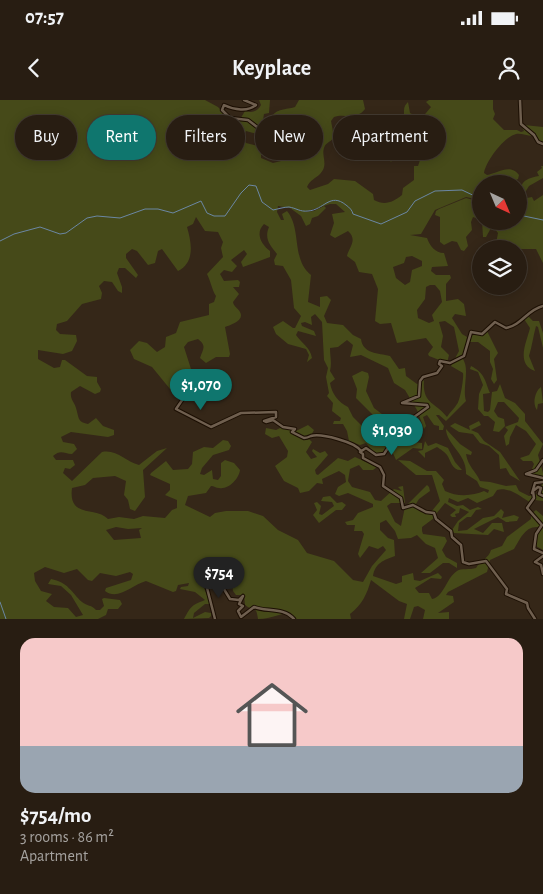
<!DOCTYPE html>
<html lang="en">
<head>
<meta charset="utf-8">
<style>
  body { margin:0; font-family:"Alegreya Sans",sans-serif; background:#30261b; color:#f1f3f6; height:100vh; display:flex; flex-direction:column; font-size:19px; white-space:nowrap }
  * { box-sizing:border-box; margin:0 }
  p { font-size:16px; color:#a5a29f }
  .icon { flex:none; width:28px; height:28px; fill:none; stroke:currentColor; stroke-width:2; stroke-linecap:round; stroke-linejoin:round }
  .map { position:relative; height:519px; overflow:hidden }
  .drawer { display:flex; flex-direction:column; background:#281d12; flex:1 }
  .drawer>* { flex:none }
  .guide { position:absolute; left:15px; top:15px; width:514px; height:45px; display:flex; gap:10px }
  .needle { width:32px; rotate:136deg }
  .fabs { position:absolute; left:472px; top:75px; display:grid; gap:10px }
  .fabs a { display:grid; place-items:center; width:55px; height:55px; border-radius:50%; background:#281d12; box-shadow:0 2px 12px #0003,0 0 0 1px #443b32; font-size:25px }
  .price { position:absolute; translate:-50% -42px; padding:0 11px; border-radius:18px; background:#0f766e; color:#fff; font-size:16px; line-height:32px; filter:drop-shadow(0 1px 2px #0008) }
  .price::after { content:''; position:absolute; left:50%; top:30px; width:15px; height:11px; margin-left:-8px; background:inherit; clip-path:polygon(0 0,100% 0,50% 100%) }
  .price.on { background:#222; color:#fff }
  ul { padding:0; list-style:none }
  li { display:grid; align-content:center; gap:10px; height:265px; padding:0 20px }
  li+li { border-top:1px solid #443b32 }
  li span { display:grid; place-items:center; height:155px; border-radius:15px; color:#555 }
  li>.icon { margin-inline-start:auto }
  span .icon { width:90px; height:90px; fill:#fffc; stroke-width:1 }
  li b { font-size:21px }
  .pill { padding:0 18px; border-radius:22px; background:#281d12; box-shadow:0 2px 12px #0003,0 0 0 1px #443b32; font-size:18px; line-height:45px }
  .pill.on { background:#0f766e; color:#fff }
  .status { display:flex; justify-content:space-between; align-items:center; height:35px; padding:0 25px; background:#281d12; direction:ltr }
  .status svg { height:14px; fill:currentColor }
  header { display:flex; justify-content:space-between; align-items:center; height:65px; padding:0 20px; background:#281d12; font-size:22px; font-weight:600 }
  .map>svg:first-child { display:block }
</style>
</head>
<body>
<div class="status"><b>07:57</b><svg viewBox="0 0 49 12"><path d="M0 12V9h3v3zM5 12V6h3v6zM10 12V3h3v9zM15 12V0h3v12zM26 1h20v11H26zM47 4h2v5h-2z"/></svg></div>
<header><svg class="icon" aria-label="back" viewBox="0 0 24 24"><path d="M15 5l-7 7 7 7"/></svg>Keyplace<svg class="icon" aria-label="person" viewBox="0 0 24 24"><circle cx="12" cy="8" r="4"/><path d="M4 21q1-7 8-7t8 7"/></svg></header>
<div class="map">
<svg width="543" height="519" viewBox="0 0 543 519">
  <rect width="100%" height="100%" fill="#352718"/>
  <path fill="#464a19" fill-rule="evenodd" d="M0,0H205L218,7L228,18L239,21L245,11C252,13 257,12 261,5L259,0H270L269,13L264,14L262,26L257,34L246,31L243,37L246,43L258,46L261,50V58L273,63L281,61L282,51L274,40L276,31L271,18C276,8 286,10 295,7L299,0H363L365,9C356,21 344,13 334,17L331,21L334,37C330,43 326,42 324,48C321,56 329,65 320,74C316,78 310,80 307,87L310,90L328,84L334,79L355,81L373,94L374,100C385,106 393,102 402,95L403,88L414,80V66H418L421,57L413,53L410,49L406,52L399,50L391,62L387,56L404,33L407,34L406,40L411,45L421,39C415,29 402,30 404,14C404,8 404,6 408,2L410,13L416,16L411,21L415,26L431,7L426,2L429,0H493V9L495,14L493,19L504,30H517L521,32L524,31L522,27L532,36C527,36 521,33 516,34C504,37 486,61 484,73L487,75C498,73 510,63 519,75L518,79L514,81L515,84H481L479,100L466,97L435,110L421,134L410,135L427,138C430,146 435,153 444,153L448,166L432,167L431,171L436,175H450L451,178L446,184V201L458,199L464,204L466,216L455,214L452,218L462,234L467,237L463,259C470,270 462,288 466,301L446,321L439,315H436L444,326L443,330H439V326L434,325L427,315L423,317L426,326L424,329L417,310L405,290L394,283L388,268L361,255L350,257L353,245L347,240L338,247L330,248C330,256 332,263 330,271L335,279L330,283C332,294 338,302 348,307L353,317L378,342L381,341L384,336L373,315L356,298L357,289L352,276L362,271L368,273L369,277L366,291L374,308L395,324L398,335H406L414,342L422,343V349L413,348L396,360L391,349L384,355H376L366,343L360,345L349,341L347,331L343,324H333L334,321H340L341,318L332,311L333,303L327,296L329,293L326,277L328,268L324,260L322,222L315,214L311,217L312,225L305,222L301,223L302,226L314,231L316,236L298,231L296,235C302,244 310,247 312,258L307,262L309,255L306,249L288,244L276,234L273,227L283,221L293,228H295L301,216L294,208L291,180L283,166L275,165L274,160L277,154C270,145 264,139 269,127L264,124C255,133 261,144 270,151V157L243,167L241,162L247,154L244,150L231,160L237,166L232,172L224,170L220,174L224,181L238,180L240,182L239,187H233L239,194L233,202C234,207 237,207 240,212C245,221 230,225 225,227L230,254L229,257H216L206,263L200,258C203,249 207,246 198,239L188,242L184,247L191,269L175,274L173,279L178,287L175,290L170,289L152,267L134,259L130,250L139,241L147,243L157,252L165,247L166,237L176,233L180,222L209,215V204L214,202L216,196C212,190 211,182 207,174L223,157L221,148L223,142L218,132L205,131L196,117L193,124L187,127C191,141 196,162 178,171L162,149L158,151L155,163L148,165L137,151L132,149L126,154V158L138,175L136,178L125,168H119L117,173L122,187V193L118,191L112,182L104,181L99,186L102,193L101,199L82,204L67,221L57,224L56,230L60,234L76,235L77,241L72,251L63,254L38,250V259L54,268L60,267L62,260H65L87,276L97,277V282L101,289L100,292L95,294L80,286L71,292C70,300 74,301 76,308C79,317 77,322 88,324L96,318L103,326L114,330V335L108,337L71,332L61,337L63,342L74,344L77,349L72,354C64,354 61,349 53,356L56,360H73L75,365L70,369L65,368L63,373L72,381L102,352C117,349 126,362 139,365L157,351L167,348L143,370L145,397L135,411L130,409L128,400L124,395L126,381L115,376L93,378L85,385L72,388C68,419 96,406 108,419L119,417L134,419L143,416L165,418L172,410L177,408V400L165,395L170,390V384L150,375L151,373L166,361L173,370L188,369L192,364L193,352L204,347L213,348L223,340L228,341L231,346L229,350L213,355L202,368L200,374L204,375L212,370L213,379L218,380L221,376V363L225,360L234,363L240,370C239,379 228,390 219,388C216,388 214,386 211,386L206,393L188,396L185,405L210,417L215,413L226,411H248L263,416L278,430L298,440L307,453L334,461L353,480L363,482L372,466L386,450L383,446L378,449L369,446L360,458L358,454L364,434L362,431H354L355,425H347L345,422L353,420L358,413L373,407V404L348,393L339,396L335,394L338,387L346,382L345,375L339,371L322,379L323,384L317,383L309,391L300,393L298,388L284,381L275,366L287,357L288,351L279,336L272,338L265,334L266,328L276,330L282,327L296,331L308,325L314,330L309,339L312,342L306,352L311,359L317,357L312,351L313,349L320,353L325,351L328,355L315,370L316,374L318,375L338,358L348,361L355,357L377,367L373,370H363L359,365L350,369L348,381L352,387L370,392L375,400L381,401L394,389L402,391L398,387L403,386L405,403H391L387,406L395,422L401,426L405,407L427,385L429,387L430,391L419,399L414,407L421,412L434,415V418L422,427V431L423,434L445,437L447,441L442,450L446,457L457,463V468L449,463H443L430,473H421L438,458L435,448L426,444L417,435L411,438L398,439L395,431L386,420L380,423V430L388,438L394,440L395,456C384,460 375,463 373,476L396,484L402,482V476L413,473L414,480L420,481L438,473L442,477L441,479L431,478L415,488L419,493H429L432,499C444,497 446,478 457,471C461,468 470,470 476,468C480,461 489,458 491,450L502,446L507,437L531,419V414L536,410L543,416V450L536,446L537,434L543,428C526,423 521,438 514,449L490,460L487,472L448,492L446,495L453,496L454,502L438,513L449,512V519H423L425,510L418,506L414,507L410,519H404L407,504L399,501L371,480C367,494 362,505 350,514L351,519H296L290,513C279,513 273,519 258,519C256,504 253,512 245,505L244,495H236L233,491C231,481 237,477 226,471L205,478L202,482L210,504H205L194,513L193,518L205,512L211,513V516L209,518L184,519C191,506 192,505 205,500L195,492L180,489L181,487L188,486L189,483L178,485L176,491L173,492L146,481C132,485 118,501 105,491L106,488L131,480L133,474L130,472L116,476L100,473L92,481L88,480L77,469L64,473L45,467L34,473L35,481L41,491L52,494L46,501L54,507L68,508L76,517L83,515L71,495L61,486L48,484L51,479C68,482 71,492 82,502C87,506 92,505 96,510H100L104,506L102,499L104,498L120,500L122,504L118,509H108L106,515L98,519H0ZM330,104H336L345,112L332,114L334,123L330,135L335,138L348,131C358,140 349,147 347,156L355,162L359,172L372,174L378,189L375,221L380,224L391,223L397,243L426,238L433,247L428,254L429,256L447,263L449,255L441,247L443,236L439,222L445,221L454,227L459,251L451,266L463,273C464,278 460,301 457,304C454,309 450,312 447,317C435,302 422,304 424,280L417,284L406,276L405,268L399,269L390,256C378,253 363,254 361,239L353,235L343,225L327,223L324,216L331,200L327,196L320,197V207L308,202L311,175C291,159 302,129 287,111L282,114L284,120H281L277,112L278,106L290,108L301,116L306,126L310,124L312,118L318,116L326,108L324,106L314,111L304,112ZM412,156L422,161V166L412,170L410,182L405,185L396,178L393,167L404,163L406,157ZM430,185H435L440,191L442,202L432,215L434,221L429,223L418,218L417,210L425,199L426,187ZM116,427L128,429L142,428L139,430L141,438L114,440L106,430Z
    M524,25L543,27V43L538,41L535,33Z
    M541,66H543V78L529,86L519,102C519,84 522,79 539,76L537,72L542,68Z
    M543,95V163L536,149H495L498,133L494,128H491L486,137H483L482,121H519V102L525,108L527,98L532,97L534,101Z
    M466,98L481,102V120L473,117L471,122L472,130L466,137L468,146L464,151L461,150L457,142L452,141L444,145L440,142V117L435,115L436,111L439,109Z
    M527,215L533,221H539L543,233V248L538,227L536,226C533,237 532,246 529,256L535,271C515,264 527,241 530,228L524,219Z
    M487,231L498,253L494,259L497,280L494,284L491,279L493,269L490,262V251L478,242H470L469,240L474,233L479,235Z
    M471,266C485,273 485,281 490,293L483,294L484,311L488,312L490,310L492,292L497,291L500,284L505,298L515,303L525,314V321L543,344L538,355L543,373V395L539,393L542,389L541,380L530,374L534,364L532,361H523L520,358L529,355L536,344L526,331L516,325L510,337L509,344L506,346L504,336L508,330L505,327L518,322L519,318L504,302H498L494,311L498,317L504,319L505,326L499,332L493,331L495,322L488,316H484L478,309L479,294L483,285L478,272L470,269Z
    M541,287L543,303L538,304L537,310C532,304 535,291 541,287Z
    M479,321L481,325L471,330L478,333L484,341L500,352L520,381L510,375L506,368L500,369L499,355L489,346L480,343L473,334L459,332L450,326L455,323L470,330L469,326Z
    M446,329L460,344L472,352L471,355L466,354C468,367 476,371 480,381L490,382L506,386L516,385L519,391L529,396L538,394L543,396V401L535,400L531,403C521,397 508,386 497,390L493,396L477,403L468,398L458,402L449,398L448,402L457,406L463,405L470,410L478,407L482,409L476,410L471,417H467L459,423L458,431L467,430L483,418L494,416L501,409L504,412L502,418L514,415L519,417L517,421L506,422L498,417L474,429L483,433L492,423H502L504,432L494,429L488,435L454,433L452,430L458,421L469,412L460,408L459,413L455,414L456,417H452L450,415L456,410L445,403L436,414L431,412L440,401L432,375H416L398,360L410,361L427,371H436L444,380L442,384L445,391C457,397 473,396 484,391L488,393L489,390L480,387L477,381L466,374C467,354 446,344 446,329Z
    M425,341L428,346L436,343L448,348L455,362L462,370C452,371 451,361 447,355C445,352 440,349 437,347L425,353V358L418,351L423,350Z
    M330,396L337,403L342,402L346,405L342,410H336L319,423L313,415L317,410L314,403L317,402L321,406L319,414L322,415L334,406L332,402L321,401L323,397Z"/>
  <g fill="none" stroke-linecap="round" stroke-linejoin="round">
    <path stroke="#6b87a4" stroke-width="1" d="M519,115L543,120
      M0,141L14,134L40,127L60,134L66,133L87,118L97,116L120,118L145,109H158L173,113L201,101L207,113L214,116H225L241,93L249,85L256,86L262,102L273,110C278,109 284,107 289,107C296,108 300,112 308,111C324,110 330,92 346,105C350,108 352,110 353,114L381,124L407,112L415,101L435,91L462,90L481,99
      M0,502L6,519"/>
    <defs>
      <path id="minor" d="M244,0L256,5C248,12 234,10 224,5L222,10L230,18L248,20L261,30
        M520,0L521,24L534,35L538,42L543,44
        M198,289L187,293L176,309L211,327L241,313L276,312V317L264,321L266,322L273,320L283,327L295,329L292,332L304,338C306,338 309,337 311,336C321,333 355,342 361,351
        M543,360L536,370L526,374L543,378
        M532,393L535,383L543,382
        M543,396L539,394L541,388L538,387L533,391L534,398L527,408L542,425L536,434L534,449L543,453
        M543,456L535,462L541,465L543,474
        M205,480L215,519
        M206,480L214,481L211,485L222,486L230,499L239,500L243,496L239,504L243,506L238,511L241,517L254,507C265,512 284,507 294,519
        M535,519L528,508L527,503L506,494L507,489L486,461L469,464L463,462L461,445L452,437L451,431L436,419L434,413L426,412L413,405L403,408L401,398L383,386L384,375L380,367L363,358V354L360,352L366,348L376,355L384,354L403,325L428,307L427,305L402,303L419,296L420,281L423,277L437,273L442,266L439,264L440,261L450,263L464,256L471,232L482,234L495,222L506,228C522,225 527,210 543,206"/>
    </defs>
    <use href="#minor" stroke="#1c0f03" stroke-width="4.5"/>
    <use href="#minor" stroke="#6f5f4f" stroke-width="2.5"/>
  </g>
</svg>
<div class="fabs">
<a><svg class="needle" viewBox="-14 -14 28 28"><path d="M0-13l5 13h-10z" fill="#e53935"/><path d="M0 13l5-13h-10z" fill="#a5a29f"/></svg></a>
<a><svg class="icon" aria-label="layers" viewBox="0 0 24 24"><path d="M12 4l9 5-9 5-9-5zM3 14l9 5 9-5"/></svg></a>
</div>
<b class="price" style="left:201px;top:311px">$1,070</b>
<b class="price" style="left:392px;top:356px">$1,030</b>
<b class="price on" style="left:219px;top:499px">$754</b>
<div class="guide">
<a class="pill">Buy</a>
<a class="pill on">Rent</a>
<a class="pill">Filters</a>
<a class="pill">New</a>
<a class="pill">Apartment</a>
</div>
</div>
<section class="drawer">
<ul>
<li><span style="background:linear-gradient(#f6c9c9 70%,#9aa5b1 0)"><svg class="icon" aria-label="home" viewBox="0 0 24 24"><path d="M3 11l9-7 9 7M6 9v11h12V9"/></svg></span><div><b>$754/mo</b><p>3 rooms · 86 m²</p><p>Apartment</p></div></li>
</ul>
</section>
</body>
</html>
